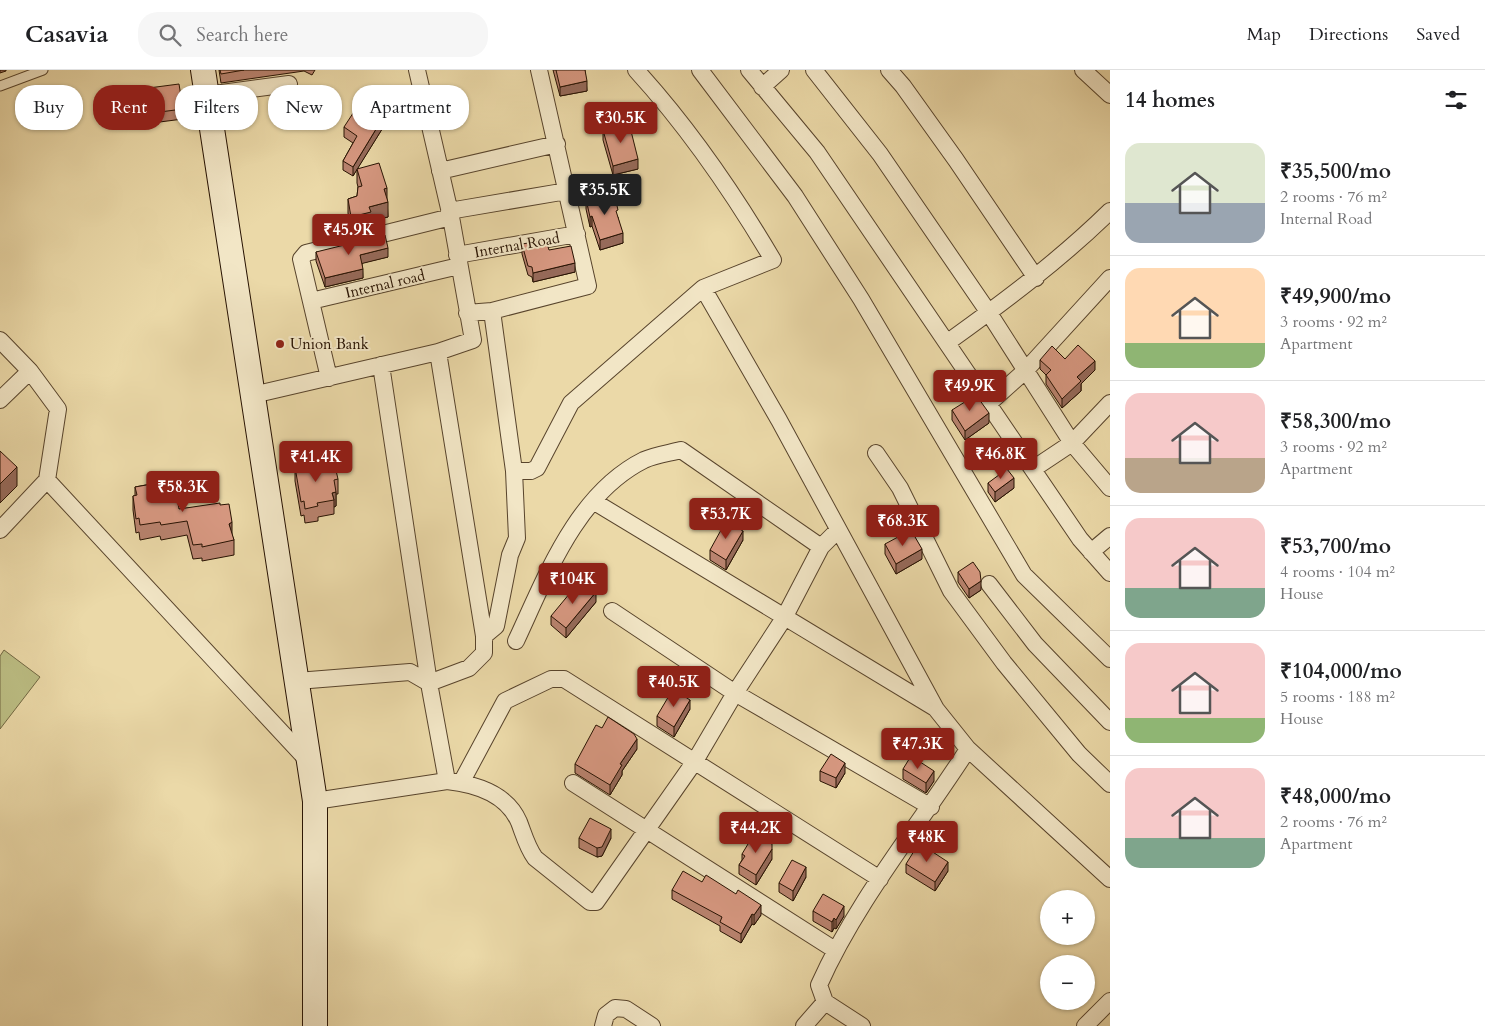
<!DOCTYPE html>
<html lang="en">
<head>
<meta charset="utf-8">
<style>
  body { margin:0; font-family:Cardo,serif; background:#f6f6f6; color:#202124; height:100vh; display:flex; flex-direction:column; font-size:19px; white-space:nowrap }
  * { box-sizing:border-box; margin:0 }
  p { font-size:16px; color:#757577 }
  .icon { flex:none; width:28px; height:28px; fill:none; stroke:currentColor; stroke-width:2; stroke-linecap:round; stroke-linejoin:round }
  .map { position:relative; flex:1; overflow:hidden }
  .side { display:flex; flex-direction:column; background:#fff; width:375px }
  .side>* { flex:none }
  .guide { position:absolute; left:15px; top:15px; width:475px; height:45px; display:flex; gap:10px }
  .controls { position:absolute; left:1040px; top:820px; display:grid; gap:10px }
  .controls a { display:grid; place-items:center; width:55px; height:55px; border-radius:50%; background:#fff; box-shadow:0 1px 4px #0004; font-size:25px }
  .price { position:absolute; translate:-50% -42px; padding:0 11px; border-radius:5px; background:#8f2418; color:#fff; font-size:16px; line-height:32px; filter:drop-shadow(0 1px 2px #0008) }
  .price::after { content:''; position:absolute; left:50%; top:30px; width:15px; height:11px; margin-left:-8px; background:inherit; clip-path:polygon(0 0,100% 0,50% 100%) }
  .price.selected { background:#222; color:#fff }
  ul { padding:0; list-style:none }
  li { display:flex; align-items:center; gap:15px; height:125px; padding:0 15px }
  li+li { border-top:1px solid #e0e0e0 }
  li span { display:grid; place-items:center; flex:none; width:140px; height:100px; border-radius:15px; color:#555 }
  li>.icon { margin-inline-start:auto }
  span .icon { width:60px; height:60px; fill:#fffc; stroke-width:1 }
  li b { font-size:21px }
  h2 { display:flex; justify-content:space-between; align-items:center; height:60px; padding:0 15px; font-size:21px }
  .chip { padding:0 18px; border-radius:20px; background:#fff; box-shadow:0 1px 4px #0004; font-size:18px; line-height:45px }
  .chip.selected { background:#8f2418; color:#fff }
  header { display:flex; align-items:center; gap:30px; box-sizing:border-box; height:70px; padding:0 25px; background:#fff; border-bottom:1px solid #e0e0e0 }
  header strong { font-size:24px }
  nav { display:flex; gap:28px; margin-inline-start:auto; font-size:18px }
  .search { width:350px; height:45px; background:#f6f6f6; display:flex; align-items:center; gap:12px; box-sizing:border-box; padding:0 18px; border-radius:20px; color:#757577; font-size:19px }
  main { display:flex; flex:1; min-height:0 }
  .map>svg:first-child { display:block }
</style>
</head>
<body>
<header>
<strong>Casavia</strong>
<div class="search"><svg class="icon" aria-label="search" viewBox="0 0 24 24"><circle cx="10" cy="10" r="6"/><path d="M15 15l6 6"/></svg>Search here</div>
<nav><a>Map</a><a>Directions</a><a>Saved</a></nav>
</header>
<main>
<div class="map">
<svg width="1110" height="956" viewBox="0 0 1110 956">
  <rect width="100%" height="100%" fill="#ebd9a8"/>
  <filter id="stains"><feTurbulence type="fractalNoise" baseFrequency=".004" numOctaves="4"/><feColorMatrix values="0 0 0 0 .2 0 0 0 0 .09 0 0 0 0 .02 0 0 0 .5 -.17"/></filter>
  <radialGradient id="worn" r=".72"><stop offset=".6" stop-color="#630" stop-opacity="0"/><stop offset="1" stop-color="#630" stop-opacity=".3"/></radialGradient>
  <path fill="#bcbe84" stroke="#726843" d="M4,580L40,607L0,659V586Z"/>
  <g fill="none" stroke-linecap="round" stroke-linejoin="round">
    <defs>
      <path id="lane" d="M0,16L43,0"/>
      <path id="street" d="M636,0C688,57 734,124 773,190L703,218L779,350L936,639L968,679C918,757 857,830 819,915L825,932L862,956
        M700,0L795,126L861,229L1024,505L1110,589
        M749,0L817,82L1080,469L1110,503
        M814,0L880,84L989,243L1072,373L1110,418
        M889,0L903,16L956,90L1036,208
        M1083,0L1110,25
        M762,17L781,0
        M207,25L289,14
        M440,101L557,74
        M449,141L567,121
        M457,185L577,164
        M311,231L459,196
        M467,243L492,241L588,216L539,0
        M0,270L30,301L58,339L47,410
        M948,272C1005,231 1060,190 1110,141
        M438,282L484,566
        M381,295L429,613
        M329,308L301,189L306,183L451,147
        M253,325L438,282L473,270L451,147L417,0
        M0,330L30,301
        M988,334L1025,301L1110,208
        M876,383L900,418L951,521L1004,593L1079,684L1110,714
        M1033,399L1072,373L1110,333
        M514,401H531L537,398L571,333L703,218
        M593,431L935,638
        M0,460L47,410L310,693
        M1091,482L1110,466
        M989,514L1035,574L1110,652
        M612,541L735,623L931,737
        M516,571C546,507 576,424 644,390C655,385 670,383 681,380L821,477
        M297,611L410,602L429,613
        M968,679L1110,809
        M447,711C475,714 507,724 519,752C524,765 527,777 535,788L590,832H596L695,691L735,623L784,548L821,477L838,460
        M461,713L505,631L551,609H564L880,809
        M573,713L835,880
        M315,731L447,711L429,613L469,598L484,583V566L496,556L510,485L517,468L514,401L492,241
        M603,956L606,945L615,938L626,939L652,956
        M804,956L825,932
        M1085,956L1110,931"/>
      <path id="secondary" d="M203,0L315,731V956"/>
    </defs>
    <use href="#lane" stroke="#58442c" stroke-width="11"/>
    <use href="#street" stroke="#58442c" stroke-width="18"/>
    <use href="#secondary" stroke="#271202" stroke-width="26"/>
    <use href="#lane" stroke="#f2e6c6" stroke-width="9"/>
    <use href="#street" stroke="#f2e6c6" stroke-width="16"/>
    <use href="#secondary" stroke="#f2e6c6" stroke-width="24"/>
  </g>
  <path fill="#b9836f" stroke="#271202" d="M219,0H315L312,5L304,1L221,13Z
    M553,0H585L587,21L560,26Z
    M141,19L183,39V49L144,54L141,29Z
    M384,56L357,99L387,129L388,147L371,151V157L351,161L348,143V129L357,126L358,117L357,113V99L353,106L343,100V91L353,73L344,67V57Z
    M603,60L638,99L613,105L603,70Z
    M586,129L618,147L623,173L600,180L592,156L590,157L586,139Z
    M522,174L549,180L575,202L533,212L532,207L528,205L522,184Z
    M316,182L388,187L362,193L363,208L325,217L316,191Z
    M1065,289L1095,300L1081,314V321L1062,338L1046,314V305L1040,299V290Z
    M952,340L989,353L965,370L952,350Z
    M317,395L338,409V424H336V436L334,437V444L318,447V451L305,453L304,445L301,446L295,411V397Z
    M151,410L179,439L220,435L234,470V485L202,491V488L193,489L187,465L161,470L160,466L140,470L139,462L136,463L133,440V426H135V417L151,414Z
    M988,413L1014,418L995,432L988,422Z
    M743,470L726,500L710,490V480Z
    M885,474L922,489L896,504L885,484Z
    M958,502L981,520L969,528L958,512Z
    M596,532L566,568L551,555V546Z
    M690,639L674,667L657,656V646Z
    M637,679L622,701V705L610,725L575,703V694Z
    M903,699L934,711L926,723L903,709Z
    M820,701L845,703L836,718L820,711Z
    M579,768H611L602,786L597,787L579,778Z
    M742,784L772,789L756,815L739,804V795L742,790Z
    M906,794L948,801L935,821L906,803Z
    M806,807L793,831L779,822V813Z
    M702,812L761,845L754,855L752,854L741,873L720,861V856L672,829V820Z
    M813,841L844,846L836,859L834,858L832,862L813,851Z"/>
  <path fill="#966a5a" stroke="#271202" d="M0,0H6V1L0,3Z
    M587,11V21L560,26V17Z
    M384,46V56L353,106V97Z
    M638,89V99L613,105V96Z
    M387,118V133L384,119Z
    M388,132V147L371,151V157L351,161V147L369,137Z
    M592,146V156L590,157V147Z
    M623,163V173L600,180V170Z
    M388,178V187L360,194V185Z
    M575,193V202L533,212V203Z
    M363,199V208L325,217V208Z
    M1095,291V300L1081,314V321L1062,338V329L1077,307Z
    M989,343V353L965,370V361Z
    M17,397V416L0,433V414Z
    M1014,408V418L995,432V422Z
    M336,422V436L334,437V430L332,423Z
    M232,452V467L229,454Z
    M743,461V470L726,500V490Z
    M922,479V489L896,504V494Z
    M981,511V520L969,528V519Z
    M596,522V532L566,568V558Z
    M690,630V639L674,667V657Z
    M637,669V679L622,701V705L610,725V715L620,694Z
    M845,693V703L836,718V708Z
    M934,701V711L926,723V713Z
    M611,759V768L602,786L597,787V778Z
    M772,779V789L756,815V805Z
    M948,792V801L935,821V812Z
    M806,797V807L793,831V821Z
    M761,835V845L754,855V845Z
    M844,836V846L836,859V850Z
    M752,844V854L741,873V864Z
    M834,848V858L832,862V852Z"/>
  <path fill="#d79881" stroke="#271202" d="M220,0H244L221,4Z
    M556,0H585L587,11L560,17Z
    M179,14L183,39L144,44L141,19Z
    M359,34L384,46L353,97L343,91L357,66L344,57Z
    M629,53L638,89L613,96L603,60Z
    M379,93L387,118L384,119L388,132L369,137L371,142L351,147L348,129L357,126L358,117L362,116L357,99Z
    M614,123L618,140L616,141L623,163L600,170L592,146L590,147L586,129Z
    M385,165L388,178L360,185L363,199L325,208L316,182Z
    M546,170L549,180L571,176L575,193L533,203L532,197L528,196L522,174Z
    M1078,275L1095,291L1077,307L1081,311L1062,329L1046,305L1051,300L1040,290L1052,276L1065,289Z
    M976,325L989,343L965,361L952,340Z
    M0,381L17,397L0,414Z
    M317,392V395L334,392L338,409L334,410L336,422L332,423L334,430L317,433L318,436L305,439L304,431L301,432L295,397Z
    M1007,399L1014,408L995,422L988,413Z
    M173,406L179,439L220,433V435L229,434L232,452L229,454L234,470L202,477V474L193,475L187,451L161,455L160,452L140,455L139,448L136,449L133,426L137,425L135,417L152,414L151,410Z
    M726,451L743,461L726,490L710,480Z
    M911,460L922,479L896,494L885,474Z
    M973,492L980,502L981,511L969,519L958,502Z
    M583,512L596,522L566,558L551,546L575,517L577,519Z
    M673,619L690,630L674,657L657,646Z
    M608,647L634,664L637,669L620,694L622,695L610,715L575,694L596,655L602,658Z
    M831,684L845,693L836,708L820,701Z
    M911,686L934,701L926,713L903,699Z
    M590,748L611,759L602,777L597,778L579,768Z
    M754,764L772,774V779L756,805L739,795L745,786L742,784Z
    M919,773L948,792L935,812L906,794Z
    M792,790L806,797L793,821L779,813Z
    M683,801L702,812L706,805L736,824L738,820L761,835L754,845L752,844L741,864L720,852L722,847L672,820Z
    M823,824L844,836L836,850L834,848L832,852L813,841Z"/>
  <circle fill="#8f2418" stroke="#f2e6c6" stroke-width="2" cx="280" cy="274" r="5"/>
  <g text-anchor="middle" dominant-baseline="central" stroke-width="4" stroke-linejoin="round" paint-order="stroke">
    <g font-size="15" fill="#271202" stroke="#f2e6c6">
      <text transform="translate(517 175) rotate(-10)">Internal Road</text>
      <text transform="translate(385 214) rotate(-13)">Internal road</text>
    </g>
    <g font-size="15" fill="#271202" stroke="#f2e6c6" text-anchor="start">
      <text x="290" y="274">Union Bank</text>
    </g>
  </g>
  <rect width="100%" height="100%" filter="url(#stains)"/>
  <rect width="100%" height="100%" fill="url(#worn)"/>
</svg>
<div class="controls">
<a>+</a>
<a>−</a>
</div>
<b class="price" style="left:621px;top:74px">₹30.5K</b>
<b class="price selected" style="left:605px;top:146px">₹35.5K</b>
<b class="price" style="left:349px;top:186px">₹45.9K</b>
<b class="price" style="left:970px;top:342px">₹49.9K</b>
<b class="price" style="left:1001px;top:410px">₹46.8K</b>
<b class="price" style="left:316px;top:413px">₹41.4K</b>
<b class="price" style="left:183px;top:443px">₹58.3K</b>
<b class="price" style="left:726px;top:470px">₹53.7K</b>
<b class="price" style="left:903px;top:477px">₹68.3K</b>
<b class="price" style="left:573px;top:535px">₹104K</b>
<b class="price" style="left:674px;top:638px">₹40.5K</b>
<b class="price" style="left:918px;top:700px">₹47.3K</b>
<b class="price" style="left:756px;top:784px">₹44.2K</b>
<b class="price" style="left:927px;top:793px">₹48K</b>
<div class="guide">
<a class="chip">Buy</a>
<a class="chip selected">Rent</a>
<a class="chip">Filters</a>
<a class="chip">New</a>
<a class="chip">Apartment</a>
</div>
</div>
<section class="side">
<h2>14 homes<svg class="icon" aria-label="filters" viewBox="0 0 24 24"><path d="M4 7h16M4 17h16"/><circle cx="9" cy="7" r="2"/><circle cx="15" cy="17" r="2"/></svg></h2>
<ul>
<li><span style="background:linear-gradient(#dfe7d0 60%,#9aa5b1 0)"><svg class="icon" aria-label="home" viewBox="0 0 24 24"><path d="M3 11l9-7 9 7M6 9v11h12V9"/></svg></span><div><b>₹35,500/mo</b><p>2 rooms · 76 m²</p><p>Internal Road</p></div></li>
<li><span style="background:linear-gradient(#ffd9b3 75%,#8fb573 0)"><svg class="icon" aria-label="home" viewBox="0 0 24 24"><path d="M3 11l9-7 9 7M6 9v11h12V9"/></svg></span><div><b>₹49,900/mo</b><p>3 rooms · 92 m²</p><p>Apartment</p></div></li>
<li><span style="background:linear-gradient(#f6c9c9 65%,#b9a48a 0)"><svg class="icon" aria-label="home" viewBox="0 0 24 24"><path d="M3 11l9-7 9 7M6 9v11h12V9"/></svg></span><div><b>₹58,300/mo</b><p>3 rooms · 92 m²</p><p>Apartment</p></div></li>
<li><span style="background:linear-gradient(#f6c9c9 70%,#7fa58c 0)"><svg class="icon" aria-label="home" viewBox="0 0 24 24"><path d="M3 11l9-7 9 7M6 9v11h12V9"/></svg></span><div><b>₹53,700/mo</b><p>4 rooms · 104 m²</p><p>House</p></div></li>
<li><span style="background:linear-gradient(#f6c9c9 75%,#8fb573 0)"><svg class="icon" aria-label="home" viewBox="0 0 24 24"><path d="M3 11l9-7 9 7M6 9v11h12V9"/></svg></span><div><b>₹104,000/mo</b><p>5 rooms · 188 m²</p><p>House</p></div></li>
<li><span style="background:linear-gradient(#f6c9c9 70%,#7fa58c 0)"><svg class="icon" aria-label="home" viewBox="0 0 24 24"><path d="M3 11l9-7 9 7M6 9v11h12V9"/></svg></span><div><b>₹48,000/mo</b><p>2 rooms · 76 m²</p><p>Apartment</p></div></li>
</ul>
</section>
</main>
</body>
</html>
